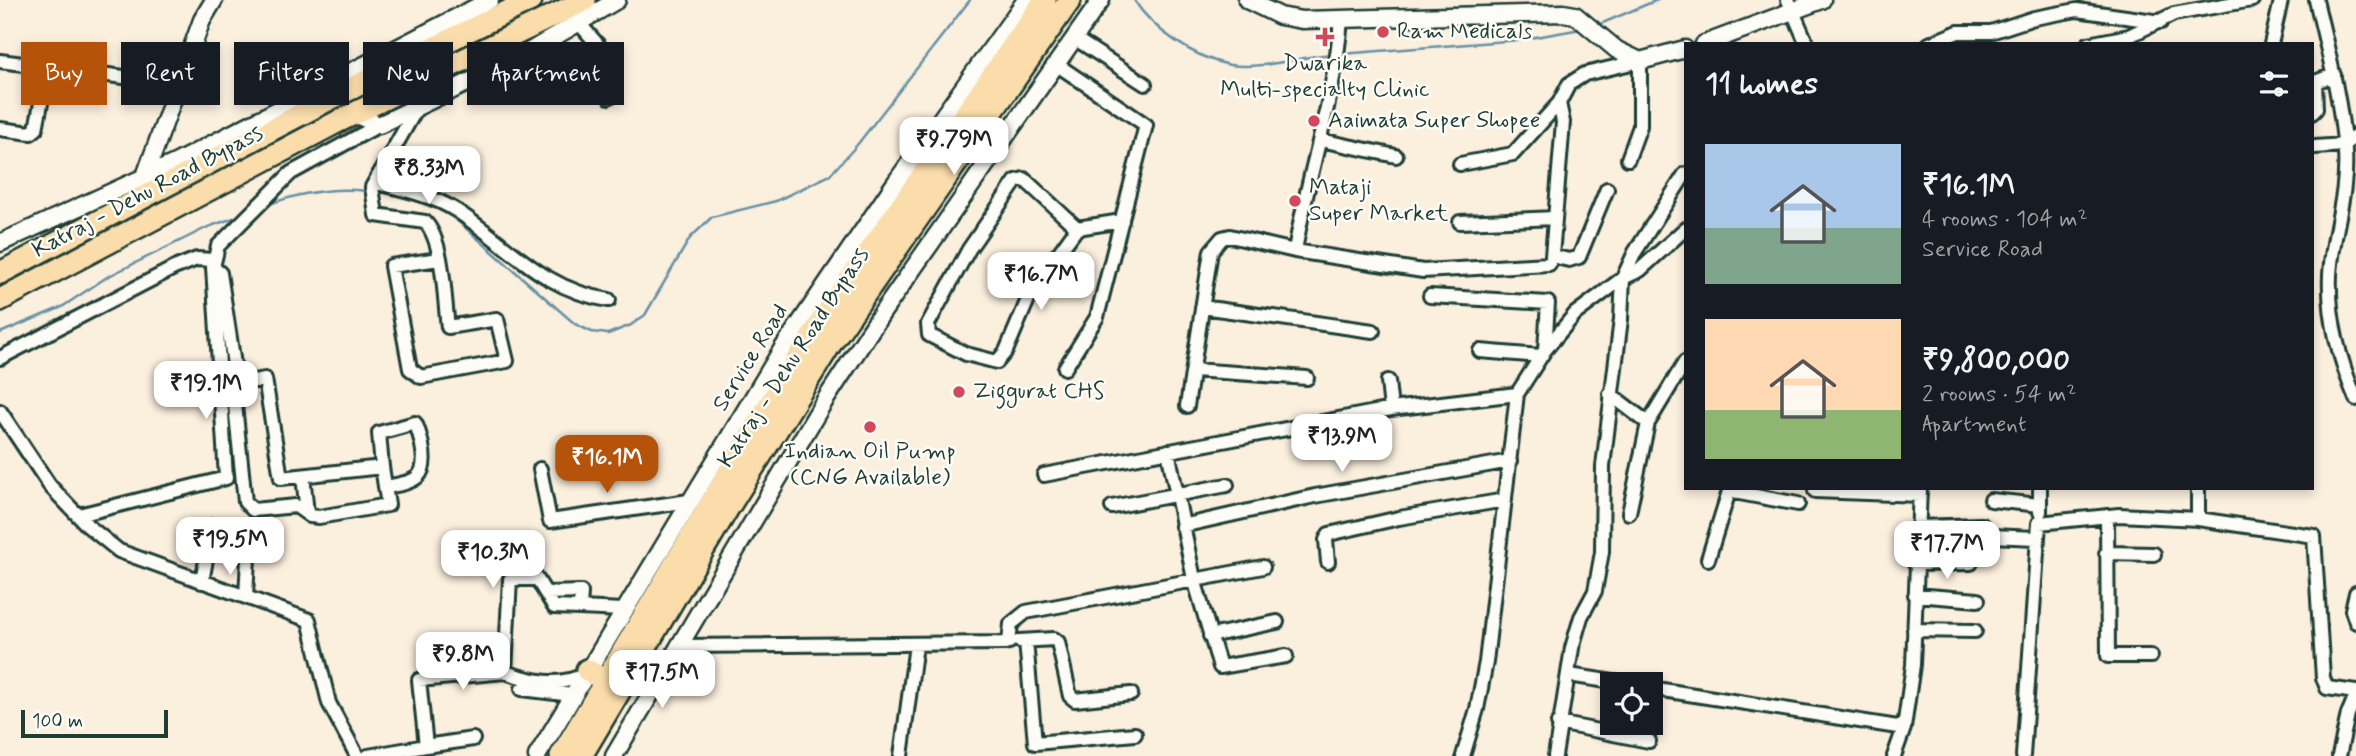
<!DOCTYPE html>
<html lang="en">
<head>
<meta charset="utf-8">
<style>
  body { margin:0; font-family:Mynerve,sans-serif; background:#20242c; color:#f1f3f6; height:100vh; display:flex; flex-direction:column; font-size:26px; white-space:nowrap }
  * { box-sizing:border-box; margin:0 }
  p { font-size:23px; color:#9ea1a6 }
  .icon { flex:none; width:38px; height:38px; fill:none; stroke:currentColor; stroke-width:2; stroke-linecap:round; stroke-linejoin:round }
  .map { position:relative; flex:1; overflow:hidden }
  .details { position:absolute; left:1684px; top:42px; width:630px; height:448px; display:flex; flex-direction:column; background:#171b24; border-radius:0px; box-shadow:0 4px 10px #0003 }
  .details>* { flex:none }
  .banner { position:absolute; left:21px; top:42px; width:665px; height:63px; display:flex; gap:14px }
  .buttons { position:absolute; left:1600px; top:672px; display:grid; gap:14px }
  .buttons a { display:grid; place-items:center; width:63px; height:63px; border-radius:0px; background:#171b24; box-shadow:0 4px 10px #0003; font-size:35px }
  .scale { position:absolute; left:21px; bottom:18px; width:147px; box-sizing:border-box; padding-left:7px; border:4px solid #1f3d34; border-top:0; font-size:19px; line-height:24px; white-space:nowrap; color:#1f3d34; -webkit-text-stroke:5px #fdfcf7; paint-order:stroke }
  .price { position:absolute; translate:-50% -60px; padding:0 16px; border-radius:14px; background:#fff; color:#222; font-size:23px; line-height:46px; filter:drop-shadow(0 2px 4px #0008) }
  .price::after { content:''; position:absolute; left:50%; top:42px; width:21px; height:16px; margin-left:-10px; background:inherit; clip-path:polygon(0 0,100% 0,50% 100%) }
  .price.selected { background:#b45309; color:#fff }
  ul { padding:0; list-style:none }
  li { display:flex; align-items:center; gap:21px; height:175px; padding:0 21px }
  li span { display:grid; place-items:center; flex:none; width:196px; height:140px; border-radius:0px; color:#555 }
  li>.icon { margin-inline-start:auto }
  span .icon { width:84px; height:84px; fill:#fffc; stroke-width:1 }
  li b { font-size:30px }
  h2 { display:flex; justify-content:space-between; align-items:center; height:84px; padding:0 21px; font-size:30px }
  .chip { padding:0 24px; border-radius:0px; background:#171b24; box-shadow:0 4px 10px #0003; font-size:24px; line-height:63px }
  .chip.selected { background:#b45309; color:#fff }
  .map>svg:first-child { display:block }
</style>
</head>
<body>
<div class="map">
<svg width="2356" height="756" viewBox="0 0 2356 756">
  <rect width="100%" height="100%" fill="#fbefde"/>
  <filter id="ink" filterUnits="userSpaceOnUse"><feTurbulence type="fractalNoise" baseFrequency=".0143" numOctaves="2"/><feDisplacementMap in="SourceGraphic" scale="14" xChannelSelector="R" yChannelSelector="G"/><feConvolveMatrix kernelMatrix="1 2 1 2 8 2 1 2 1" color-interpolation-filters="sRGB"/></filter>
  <g filter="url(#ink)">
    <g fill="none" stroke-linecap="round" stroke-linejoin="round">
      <path stroke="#6592a7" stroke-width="2.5" d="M1134,0C1153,30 1194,58 1230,65C1258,70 1301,57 1331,54
        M1598,25L1657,0
        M1341,54L1519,40L1581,29
        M377,192L398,194
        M428,203L453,217L575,324L592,332L608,334L631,325L645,315L690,238L712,217L776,201L830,175L857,145L970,0
        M267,205C299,193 333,187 367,191
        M0,333L62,307L107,277L208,227L242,215"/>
      <defs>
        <path id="street" d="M1788,0L1807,44
          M2316,0C2328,51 2341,100 2345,152C2348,195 2332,235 2330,275C2328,318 2339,359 2356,399
          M578,22L612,61L609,97
          M1074,38L1145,84
          M1929,44L1958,32H1991L2034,18L2077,10L2161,22
          M2088,44L2129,36L2174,14L2252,0
          M2271,44L2281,1
          M0,61L178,84
          M1056,64L1146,125L1097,317L1065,368
          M419,104L372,187L376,215L425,222C444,241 444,299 448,327L497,319L507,361L421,377L410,369L391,266L439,259
          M2312,113L2316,109L2315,82L2334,75
          M0,129L31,133L36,129L48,67
          M1320,140L1396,156
          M2315,147L2344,145L2356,135
          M1460,164L1513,154L1559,103
          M376,183C403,189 434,196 457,211C510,246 543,290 609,300
          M1607,189L1579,257L1569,260L1552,256L1563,122L1559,103L1569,84L1585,74L1640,61V126L1628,159
          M1460,222L1555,218
          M1077,228L1024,179L1016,181L969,249L928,324L929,335L966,354L997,362L1006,351L1032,290L1077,228L1122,221
          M1295,251C1308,172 1335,98 1341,19
          M213,267L220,273L237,384L265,379L281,478L382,467L388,505L319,517L310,516L296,506L253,510L245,502L233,385L237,384
          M1430,296L1548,303L1545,350
          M1202,307L1373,331
          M1480,351L1541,356
          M0,358L174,268L197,259L213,260
          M1193,370L1307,378
          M1388,381L1391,409
          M1610,394L1648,423L1629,513
          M1187,406L1211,251L1222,238L1230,236L1295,251L1423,271L1549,264
          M0,411L50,486L88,526L119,551L309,620L329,703L357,756
          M1648,423L1685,362
          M1168,451L1194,579L1220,667L1286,656
          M382,467L379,433L415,423C419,430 420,437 422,445C429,479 415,482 385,487
          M540,469L550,521L689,501
          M1044,475L1391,409L1517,394
          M303,476L307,513
          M2198,488V519L2314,536L2323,678L2327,688L2356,692
          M1729,491L1798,504
          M1815,491L1920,495
          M1991,500L2040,505
          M1112,507L1227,485
          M2040,512V488
          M79,515L226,478L213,267L218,246L291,173L379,125
          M2107,516L2108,656H2151
          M1182,526L1315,496L1510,461
          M1917,527L1982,525
          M1991,536L2036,538
          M2106,553L2154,554
          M1708,559L1730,488
          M1328,562L1326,540L1329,534L1399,518L1505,500
          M1915,564L1971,563
          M202,582L212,526
          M546,593L581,592L580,608L623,610
          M2356,593L2352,610L2356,622
          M1915,595L1978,600
          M246,597L248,558
          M580,608L554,607L537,579H510L505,672C531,681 560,688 585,674
          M1914,630L1975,631
          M1210,636L1277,622
          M1020,641L1054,639L1058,642L1070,696L1075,700L1131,694
          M1026,641L1035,743L1135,734
          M679,646L1005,643L1009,642L1011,624L1026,612L1263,567
          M1569,675L1626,684
          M1650,688L1904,728
          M522,689L572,695
          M1558,723L1649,741
          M473,739L426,746L419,680L505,672
          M368,756L426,746
          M901,756L916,645
          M1463,756L1477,709L1486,662L1517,394L1545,350L1575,314L1623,278L1635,252L1685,174
          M1555,756L1572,648L1581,617L1595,591L1602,552L1603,466L1621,319L1623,278L1640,270L1685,229
          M1894,756L1904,728L1913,665L1920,488
          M2023,756L2039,523L2119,515L2198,519
          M2339,756L2348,714L2356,695"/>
        <path id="secondary" d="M1247,0L1280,16L1302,20L1563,13L1575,15L1617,50L1640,61L1685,49
          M1704,44L1822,0
          M354,114L379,125L513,61L617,0
          M145,183V176L202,20L214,0
          M0,243L175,163L490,0
          M537,756L783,348L896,182L1026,0
          M614,756L822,405L882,313L1101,0"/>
        <path id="highway" d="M0,273L328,100L531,0
          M0,300L339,121L585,0
          M587,670L605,681
          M561,756L766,410L828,311L1045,0
          M581,756L728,508L833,340L1070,0"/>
      </defs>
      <use href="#street" stroke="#1f3d34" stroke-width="18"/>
      <use href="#secondary" stroke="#1f3d34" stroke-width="21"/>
      <use href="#highway" stroke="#1f3d34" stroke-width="26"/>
      <use href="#street" stroke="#fdfcf7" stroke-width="12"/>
      <use href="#secondary" stroke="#fdfcf7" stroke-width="16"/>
      <use href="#highway" stroke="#faddab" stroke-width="21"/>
    </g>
  </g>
  <g fill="#d1495b" stroke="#fdfcf7" stroke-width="2.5">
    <circle cx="1383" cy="32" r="7"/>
    <path d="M1321.5 26.5h7v7h7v7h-7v7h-7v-7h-7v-7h7z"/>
    <circle cx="1314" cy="121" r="7"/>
    <circle cx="1295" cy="201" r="7"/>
    <circle cx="959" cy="392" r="7"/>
    <circle cx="870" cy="427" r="7"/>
  </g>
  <g text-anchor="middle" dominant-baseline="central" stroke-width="5" stroke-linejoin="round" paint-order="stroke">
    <g font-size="23" fill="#1f3d34" stroke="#fdfcf7" text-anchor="start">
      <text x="1397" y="32">Ram Medicals</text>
      <text x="1325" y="64" text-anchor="middle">Dwarika<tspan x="1325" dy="26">Multi-specialty Clinic</tspan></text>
      <text x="1328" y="121">Aaimata Super Shopee</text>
      <text x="1309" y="188">Mataji<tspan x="1309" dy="26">Super Market</tspan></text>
      <text x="973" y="392">Ziggurat CHS</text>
      <text x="870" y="452" text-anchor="middle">Indian Oil Pump<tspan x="870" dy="26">(CNG Available)</tspan></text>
    </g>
    <g font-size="23" fill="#1f3d34" stroke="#fdfcf7">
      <text transform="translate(148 192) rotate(-28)">Katraj - Dehu Road Bypass</text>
      <text transform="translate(751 358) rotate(-58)">Service Road</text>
      <text transform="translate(794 358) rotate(-57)">Katraj - Dehu Road Bypass</text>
    </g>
  </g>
</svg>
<div class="buttons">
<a><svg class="icon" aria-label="locate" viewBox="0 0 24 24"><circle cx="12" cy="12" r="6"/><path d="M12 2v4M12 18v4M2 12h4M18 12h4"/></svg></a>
</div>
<div class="scale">100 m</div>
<b class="price" style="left:954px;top:177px">₹9.79M</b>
<b class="price" style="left:429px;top:206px">₹8.33M</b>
<b class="price" style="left:1041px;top:312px">₹16.7M</b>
<b class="price" style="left:206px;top:421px">₹19.1M</b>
<b class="price" style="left:1342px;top:474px">₹13.9M</b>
<b class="price selected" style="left:607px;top:495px">₹16.1M</b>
<b class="price" style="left:230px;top:577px">₹19.5M</b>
<b class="price" style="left:1947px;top:581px">₹17.7M</b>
<b class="price" style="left:493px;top:590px">₹10.3M</b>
<b class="price" style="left:463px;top:692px">₹9.8M</b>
<b class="price" style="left:662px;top:710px">₹17.5M</b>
<div class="banner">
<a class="chip selected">Buy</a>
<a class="chip">Rent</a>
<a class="chip">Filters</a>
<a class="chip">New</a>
<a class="chip">Apartment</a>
</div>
<section class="details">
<h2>11 homes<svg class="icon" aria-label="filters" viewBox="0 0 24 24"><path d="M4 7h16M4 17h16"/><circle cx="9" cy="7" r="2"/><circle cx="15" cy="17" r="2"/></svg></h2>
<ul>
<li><span style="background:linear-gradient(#a9c7e8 60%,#7fa58c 0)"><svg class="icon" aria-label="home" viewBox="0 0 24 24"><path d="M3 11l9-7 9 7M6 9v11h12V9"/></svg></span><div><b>₹16.1M</b><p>4 rooms · 104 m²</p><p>Service Road</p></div></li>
<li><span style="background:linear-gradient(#ffd9b3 65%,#8fb573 0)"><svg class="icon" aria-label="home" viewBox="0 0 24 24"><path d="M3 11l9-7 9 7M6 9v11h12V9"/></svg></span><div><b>₹9,800,000</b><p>2 rooms · 54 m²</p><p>Apartment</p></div></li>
</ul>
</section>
</div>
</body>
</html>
